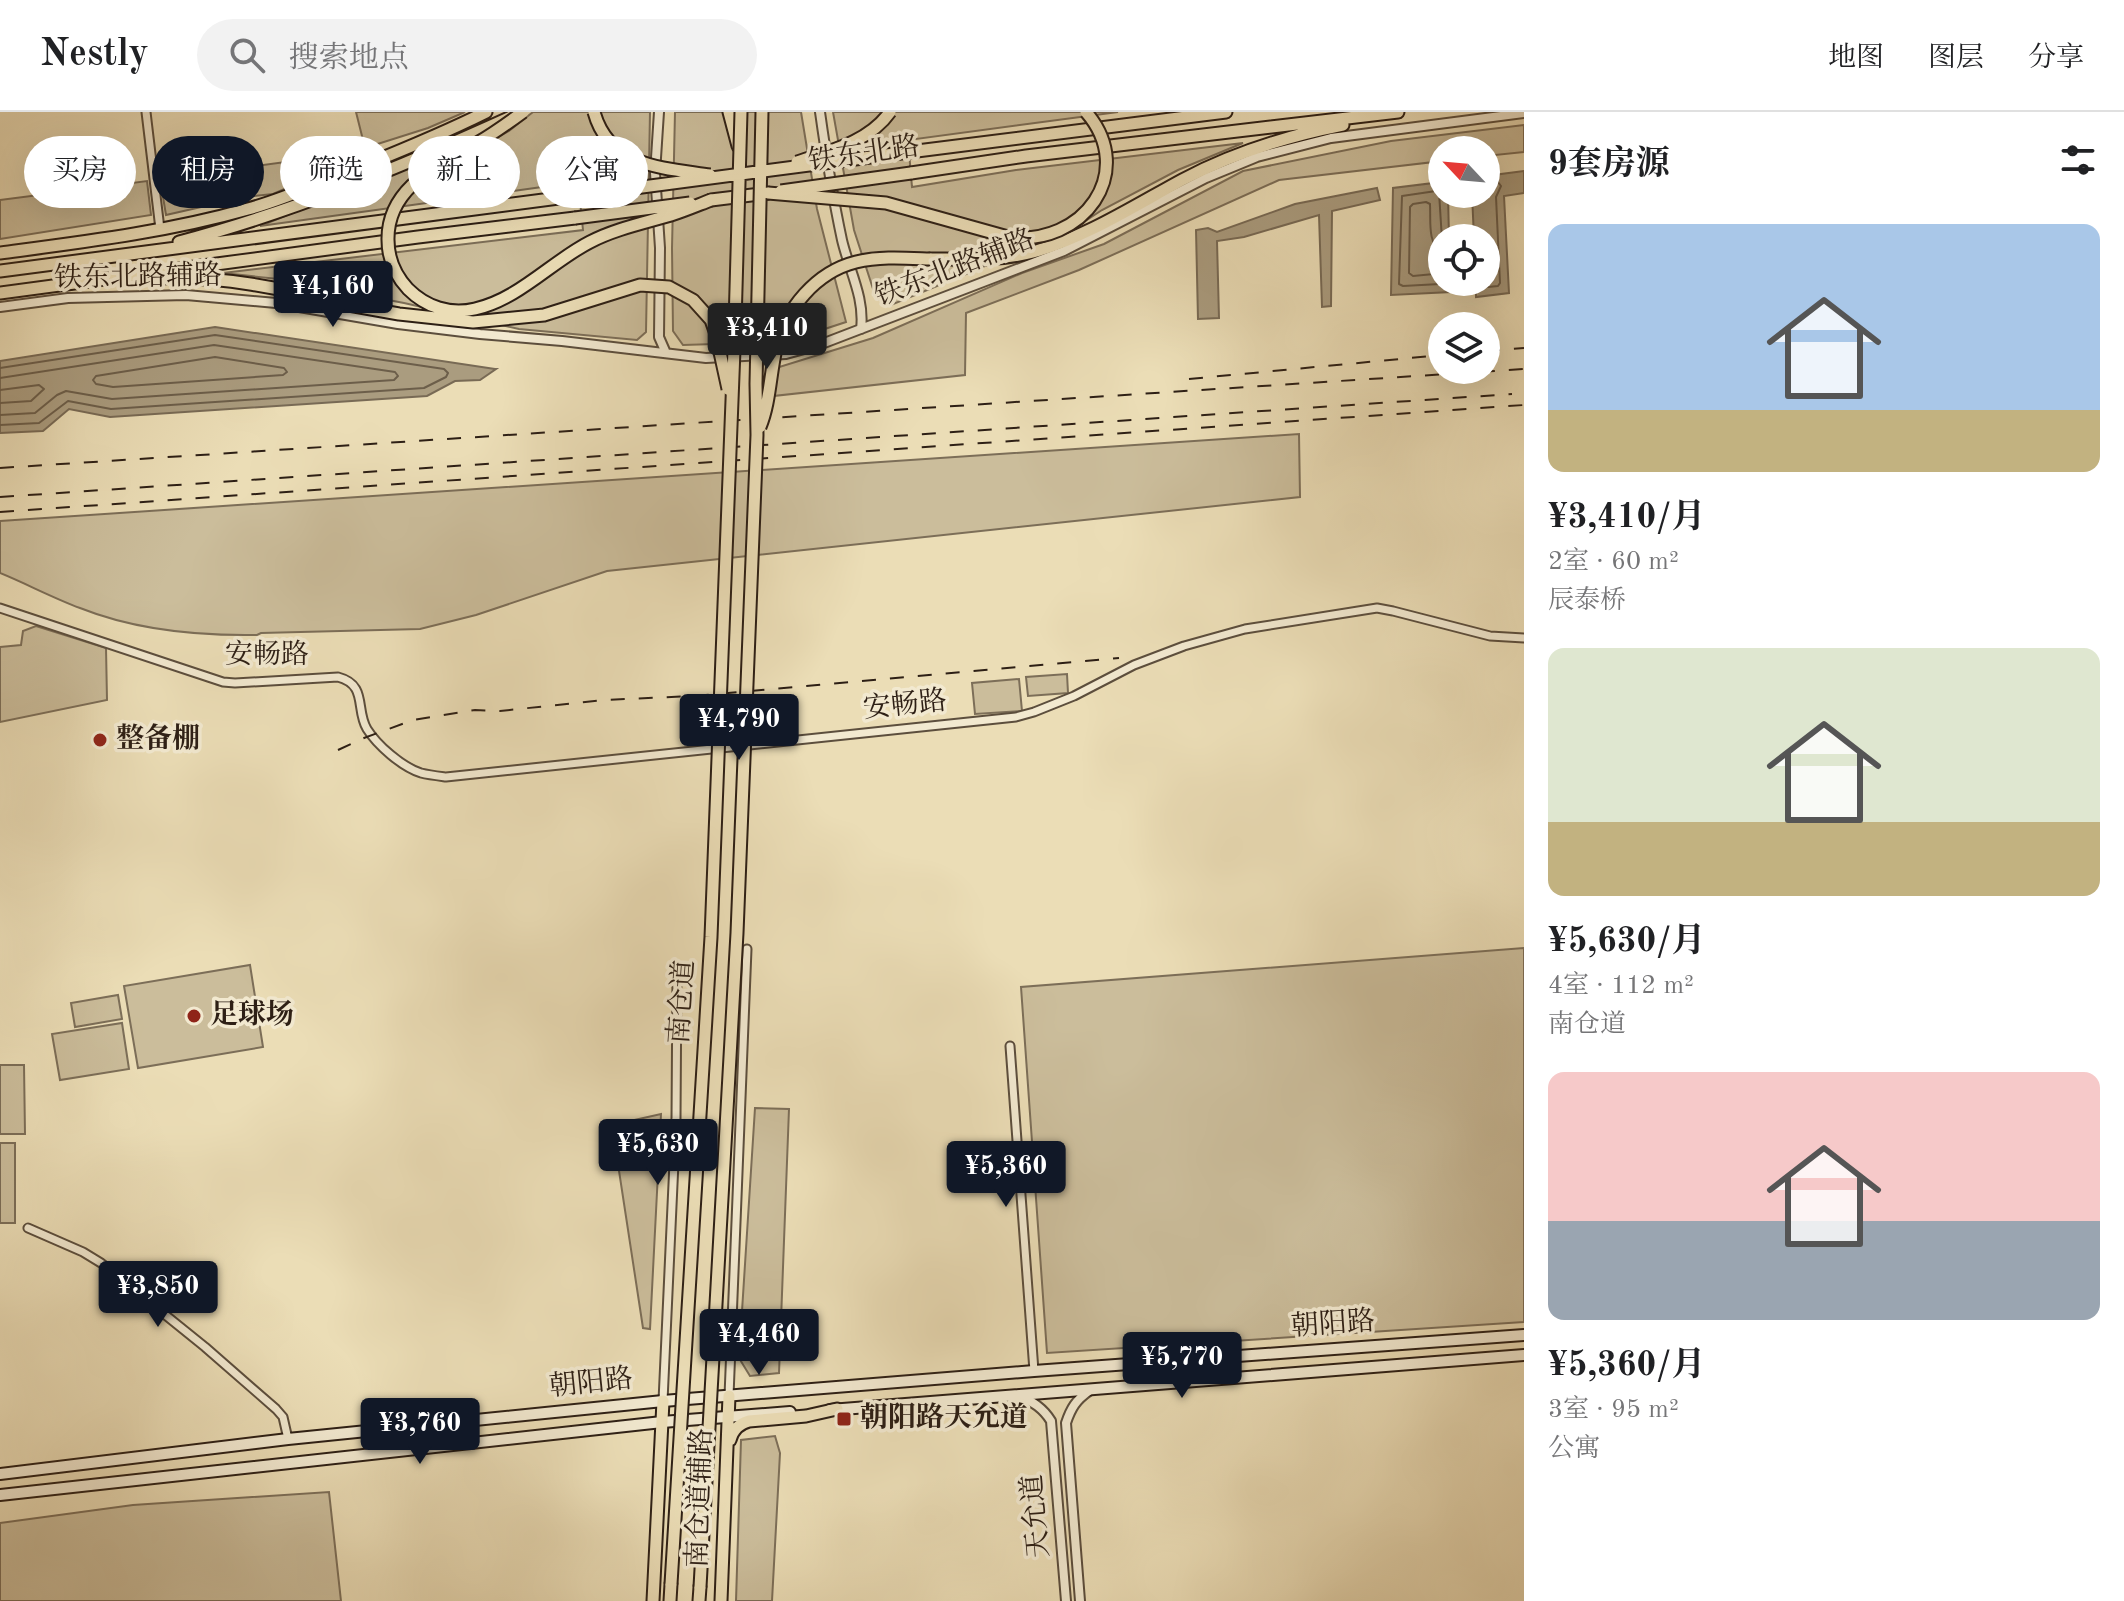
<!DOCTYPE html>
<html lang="zh">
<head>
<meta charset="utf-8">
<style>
  body { margin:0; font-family:"Old Standard TT","Noto Serif SC",serif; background:#f2f2f2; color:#202124; height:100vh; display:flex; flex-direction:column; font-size:30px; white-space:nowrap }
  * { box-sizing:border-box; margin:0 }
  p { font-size:26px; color:#757577 }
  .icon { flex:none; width:44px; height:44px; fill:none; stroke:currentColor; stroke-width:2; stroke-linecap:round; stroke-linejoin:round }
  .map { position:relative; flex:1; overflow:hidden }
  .details { display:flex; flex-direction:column; background:#fff; width:600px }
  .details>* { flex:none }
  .top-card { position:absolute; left:24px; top:24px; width:760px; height:72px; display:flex; gap:16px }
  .needle { width:52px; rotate:296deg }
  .fabs { position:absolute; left:1428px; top:24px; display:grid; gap:16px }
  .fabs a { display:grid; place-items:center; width:72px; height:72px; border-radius:50%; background:#fff; box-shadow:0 8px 32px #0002; font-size:40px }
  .price { position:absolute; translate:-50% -68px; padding:0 18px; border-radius:8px; background:#111827; color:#fff; font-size:26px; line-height:52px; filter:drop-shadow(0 2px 4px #0008) }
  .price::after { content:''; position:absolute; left:50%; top:48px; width:24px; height:18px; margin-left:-12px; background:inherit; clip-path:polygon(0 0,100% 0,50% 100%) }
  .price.selected { background:#222; color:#fff }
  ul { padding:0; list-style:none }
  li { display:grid; align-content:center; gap:16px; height:424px; padding:0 24px }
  li span { display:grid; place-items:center; height:248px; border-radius:16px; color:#555 }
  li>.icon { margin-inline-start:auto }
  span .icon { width:144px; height:144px; fill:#fffc; stroke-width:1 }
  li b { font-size:34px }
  h2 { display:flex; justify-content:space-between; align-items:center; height:96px; padding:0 24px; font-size:34px }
  .chip { padding:0 28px; border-radius:36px; background:#fff; box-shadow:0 8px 32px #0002; font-size:28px; line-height:72px }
  .chip.selected { background:#111827; color:#fff }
  header { display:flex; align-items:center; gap:48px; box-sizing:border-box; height:112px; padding:0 40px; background:#fff; border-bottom:2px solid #e0e0e0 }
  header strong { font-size:38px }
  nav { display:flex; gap:44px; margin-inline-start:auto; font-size:28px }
  .search { width:560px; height:72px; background:#f2f2f2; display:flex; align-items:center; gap:20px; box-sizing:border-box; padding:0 28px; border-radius:44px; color:#757577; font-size:30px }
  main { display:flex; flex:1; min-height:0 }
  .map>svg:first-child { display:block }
</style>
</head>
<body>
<header>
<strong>Nestly</strong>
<div class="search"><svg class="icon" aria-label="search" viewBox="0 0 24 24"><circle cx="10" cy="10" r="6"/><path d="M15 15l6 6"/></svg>搜索地点</div>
<nav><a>地图</a><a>图层</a><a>分享</a></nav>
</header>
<main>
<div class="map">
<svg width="1524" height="1489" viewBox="0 0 1524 1489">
  <rect width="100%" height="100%" fill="#ebddb6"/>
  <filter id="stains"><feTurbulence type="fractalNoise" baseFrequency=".0025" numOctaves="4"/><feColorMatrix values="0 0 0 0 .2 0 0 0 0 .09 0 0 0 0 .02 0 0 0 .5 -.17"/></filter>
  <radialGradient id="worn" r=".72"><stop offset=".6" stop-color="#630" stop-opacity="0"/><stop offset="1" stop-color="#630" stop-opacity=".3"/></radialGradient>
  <path fill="#cbbd9b" stroke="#7c6e58" stroke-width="2" d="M356,0H465L428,16L365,36Z
    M533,0H650L646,220L637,228L519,217L404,191L278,167L223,161L583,118L578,70L260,114L427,47L484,33L509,19Z
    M675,0H801L817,97L846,210L785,230L683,233L673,219L672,136Z
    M833,0H1118L908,28L912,75L1016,58L1243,31L1178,58L1102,98L1079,113L971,160L891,193L876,186L854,118Z
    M1524,13V40L1486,44V38H1442V49L1279,68L1079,158L966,201L965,263L773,284L776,256L873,226L1022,161L1104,132L1243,59L1391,29Z
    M344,42L347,50L273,82L245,85L166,103L160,67Z
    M147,69L151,103L0,127V88Z
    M1299,322L1300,385L607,459L476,503L420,517L261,521L257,523C198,524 135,518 80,496C53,486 27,472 0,461V409Z
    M36,514L106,536L107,588L0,610V535L21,533L23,519Z
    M1067,562L1068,581L1028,584L1026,565Z
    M1019,567L1022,599L975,602L972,571Z
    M1524,836V1210L1047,1241L1021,875Z
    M250,853L263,935L138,956L124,874Z
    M118,883L122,907L75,915L71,891Z
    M122,911L129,957L60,968L52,922Z
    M0,953H24L25,1022H0Z
    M755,996L789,997L779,1261L750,1264L739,1246Z
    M661,1002L650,1217L643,1216L612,1013Z
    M0,1031H15V1111H0Z
    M775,1324L780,1341L772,1489H736L741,1328Z
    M329,1380L341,1489H0V1411L133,1393Z"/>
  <path fill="#aa9c7f" stroke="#786a55" stroke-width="2" d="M1524,59V81L1504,84L1509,181L1476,185V170H1486V126H1474L1472,82H1486V64Z
    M1442,70V82H1448L1449,126H1442V170H1450L1451,180L1391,183L1393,76Z
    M1377,76L1380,88L1332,99L1331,194L1322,195L1319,103L1244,125L1217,129L1219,206L1198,207L1196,118L1208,116L1217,120L1295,92Z
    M215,215L495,257H496L480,268L455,269L427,284L110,305L69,297L43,319L0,321V249Z"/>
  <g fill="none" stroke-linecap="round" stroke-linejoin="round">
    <path stroke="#6c5e4a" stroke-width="2" d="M1442,128L1439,80L1436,79L1402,84L1399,172L1403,174L1440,172L1443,170
      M1442,142C1427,130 1431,110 1430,92L1426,90L1413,92L1410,95L1409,161L1413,164L1434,162L1442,155
      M1484,170L1488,175L1498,174L1500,171L1496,85L1501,74L1498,70L1486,71
      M215,245L284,256L287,260L283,263L113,275L96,272L93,268L96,264Z
      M0,256L215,223L444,257L448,261L446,265L424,276L111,297L68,289L39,311L0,313
      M0,266L214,233L395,260L398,264L394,268L112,287L66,279L57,283L35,301L0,303
      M0,278L39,273L44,277L31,289L0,291"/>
    <defs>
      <path id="minor" d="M146,0L160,117
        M0,496L223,570L235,571L338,565C368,573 355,597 367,617C377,633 402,655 421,661C429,663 438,664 446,665L1016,605L1034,600L1074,584L1134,553L1184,534L1245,517L1377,496L1393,499L1490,524L1524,526
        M1010,934L1034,1259
        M28,1116L83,1140L101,1151L205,1235L276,1297L283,1305L288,1327
        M729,1284L747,837
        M663,1289L676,1007L677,861"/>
      <path id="tertiary" d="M659,0L655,61L660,136L659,225L666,241
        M820,0C826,43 833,86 842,128C849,158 865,186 861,217
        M0,195L68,186L186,183L276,191L398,212L480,222L562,229L706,246L786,242L819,233L1064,139L1206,66L1257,45L1331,26L1524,1
        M1020,1284C1033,1290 1043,1296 1051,1309L1066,1489
        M1080,1489L1066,1311C1071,1296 1076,1288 1089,1279"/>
      <path id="secondary" d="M830,1298L1524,1243
        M0,1362L288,1327L663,1289L1034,1259L1524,1223
        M0,1383L662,1310L790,1300"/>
      <path id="primary" d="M730,1328C733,1317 739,1312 749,1309L806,1304L837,1297
        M653,1489L663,1289
        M721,1489L729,1284"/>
      <path id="trunk" d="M729,0L738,34
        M909,40L1226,0
        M911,61L1026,44L1398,0
        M711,88L768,81
        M179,130C293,100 403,54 511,5
        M0,141C83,130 167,120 248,97C281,88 313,74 345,61C393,42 440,23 486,0
        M930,147C965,147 999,149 1033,140C1086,125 1134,94 1182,68C1233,41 1287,24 1343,13
        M0,159L574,84
        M160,166C222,164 282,176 343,192
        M0,181L418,125L575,106
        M670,1489L671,1472
        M699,1489L700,1475"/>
    </defs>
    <use href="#minor" stroke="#5c4e3d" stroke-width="11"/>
    <use href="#tertiary" stroke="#5c4e3d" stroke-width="12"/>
    <use href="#secondary" stroke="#2d1f15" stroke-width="14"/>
    <use href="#primary" stroke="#2d1f15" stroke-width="15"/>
    <use href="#trunk" stroke="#2d1f15" stroke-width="15"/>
    <use href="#minor" stroke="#f2e9d0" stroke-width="7"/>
    <use href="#tertiary" stroke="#f2e9d0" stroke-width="8"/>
    <use href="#secondary" stroke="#f2e9d0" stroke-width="10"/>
    <use href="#primary" stroke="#ebddb6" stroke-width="11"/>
    <use href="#trunk" stroke="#ebddb6" stroke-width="11"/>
    <path stroke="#2d1f15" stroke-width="2" stroke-dasharray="14 14" stroke-linecap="butt" d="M1486,239L1524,236
      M1189,267L1442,243
      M0,356L1524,257
      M0,385L1512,282
      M0,400L1524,293
      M338,638L364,626L413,608L475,598L500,599L604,588L694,584L1119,546"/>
    <defs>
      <path id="trunk-bridge" d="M523,0C508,11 493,22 477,31C439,53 387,75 388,128C388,147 395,163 408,177C426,195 450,203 475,197C519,187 551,150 590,130C615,117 644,111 671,103C684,99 698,93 711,88
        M594,0C609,55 663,56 710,63
        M797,50C830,39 869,30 890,0
        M781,79L911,61
        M768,81L886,91L1008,125C1083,135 1138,60 1086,0
        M574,84L909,40
        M575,106L690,91
        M343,192L399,202L473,210L544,203L640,173L669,175L693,188L711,208L716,222L728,277
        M760,315C770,291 770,262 776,237C785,197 816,160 856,150C880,144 905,146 930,147
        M671,1472L711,825L735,212L741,0
        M700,1475L737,821L757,323L756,272L762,0"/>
    </defs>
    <use href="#trunk-bridge" stroke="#2d1f15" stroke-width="15" stroke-linecap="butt"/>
    <use href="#trunk-bridge" stroke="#ebddb6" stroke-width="11"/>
  </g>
  <g fill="#8f2418" stroke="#f2e9d0" stroke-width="3">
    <circle cx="100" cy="628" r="8"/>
    <circle cx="194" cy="904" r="8"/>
    <rect x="836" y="1299" width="16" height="16" rx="4"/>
  </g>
  <g text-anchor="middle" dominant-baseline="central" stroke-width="7" stroke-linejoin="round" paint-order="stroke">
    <g font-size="28" fill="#2d1f15" stroke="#f2e9d0">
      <text transform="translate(864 43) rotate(-8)">铁东北路</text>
      <text transform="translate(955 157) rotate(-21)">铁东北路辅路</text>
      <text transform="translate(138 166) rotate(-1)">铁东北路辅路</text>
      <text x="267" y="544">安畅路</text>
      <text transform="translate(905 594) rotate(-6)">安畅路</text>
      <text transform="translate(683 890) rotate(-86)">南仓道</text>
      <text transform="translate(1333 1213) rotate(-4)">朝阳路</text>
      <text transform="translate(591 1272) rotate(-6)">朝阳路</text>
      <text transform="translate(701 1386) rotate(-88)">南仓道辅路</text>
      <text transform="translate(1037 1404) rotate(-95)">天允道</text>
    </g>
    <g font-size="28" font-weight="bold" fill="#2d1f15" stroke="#f2e9d0" text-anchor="start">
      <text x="116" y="628">整备棚</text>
      <text x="210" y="904">足球场</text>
      <text x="860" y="1307">朝阳路天允道</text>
    </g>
  </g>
  <rect width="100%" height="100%" filter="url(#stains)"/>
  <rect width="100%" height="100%" fill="url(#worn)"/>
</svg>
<div class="fabs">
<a><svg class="needle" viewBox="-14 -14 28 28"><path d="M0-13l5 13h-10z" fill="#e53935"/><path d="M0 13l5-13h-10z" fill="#757577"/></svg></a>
<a><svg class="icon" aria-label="locate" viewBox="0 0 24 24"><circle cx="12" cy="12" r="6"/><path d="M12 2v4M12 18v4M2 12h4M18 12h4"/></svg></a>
<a><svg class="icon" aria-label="layers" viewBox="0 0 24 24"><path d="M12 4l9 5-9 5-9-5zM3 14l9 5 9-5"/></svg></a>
</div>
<b class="price" style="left:333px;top:217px">¥4,160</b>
<b class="price selected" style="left:767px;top:259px">¥3,410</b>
<b class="price" style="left:739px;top:650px">¥4,790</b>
<b class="price" style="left:658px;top:1075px">¥5,630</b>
<b class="price" style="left:1006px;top:1097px">¥5,360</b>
<b class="price" style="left:158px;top:1217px">¥3,850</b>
<b class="price" style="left:759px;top:1265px">¥4,460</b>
<b class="price" style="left:1182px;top:1288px">¥5,770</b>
<b class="price" style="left:420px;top:1354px">¥3,760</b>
<div class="top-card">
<a class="chip">买房</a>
<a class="chip selected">租房</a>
<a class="chip">筛选</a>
<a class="chip">新上</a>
<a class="chip">公寓</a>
</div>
</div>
<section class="details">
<h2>9套房源<svg class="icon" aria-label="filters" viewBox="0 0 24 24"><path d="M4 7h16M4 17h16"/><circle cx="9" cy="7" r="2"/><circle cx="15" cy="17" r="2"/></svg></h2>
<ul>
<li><span style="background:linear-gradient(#a9c7e8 75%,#c2b280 0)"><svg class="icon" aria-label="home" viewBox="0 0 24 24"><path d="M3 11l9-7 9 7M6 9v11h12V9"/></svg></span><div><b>¥3,410/月</b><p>2室 · 60 m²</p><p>辰泰桥</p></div></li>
<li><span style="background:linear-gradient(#dfe7d0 70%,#c2b280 0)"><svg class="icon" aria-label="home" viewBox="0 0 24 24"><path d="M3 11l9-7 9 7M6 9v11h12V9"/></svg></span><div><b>¥5,630/月</b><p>4室 · 112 m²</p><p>南仓道</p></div></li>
<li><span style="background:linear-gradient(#f6c9c9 60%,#9aa5b1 0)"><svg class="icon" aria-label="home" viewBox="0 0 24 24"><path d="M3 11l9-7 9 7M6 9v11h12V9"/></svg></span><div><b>¥5,360/月</b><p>3室 · 95 m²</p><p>公寓</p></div></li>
</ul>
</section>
</main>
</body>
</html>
